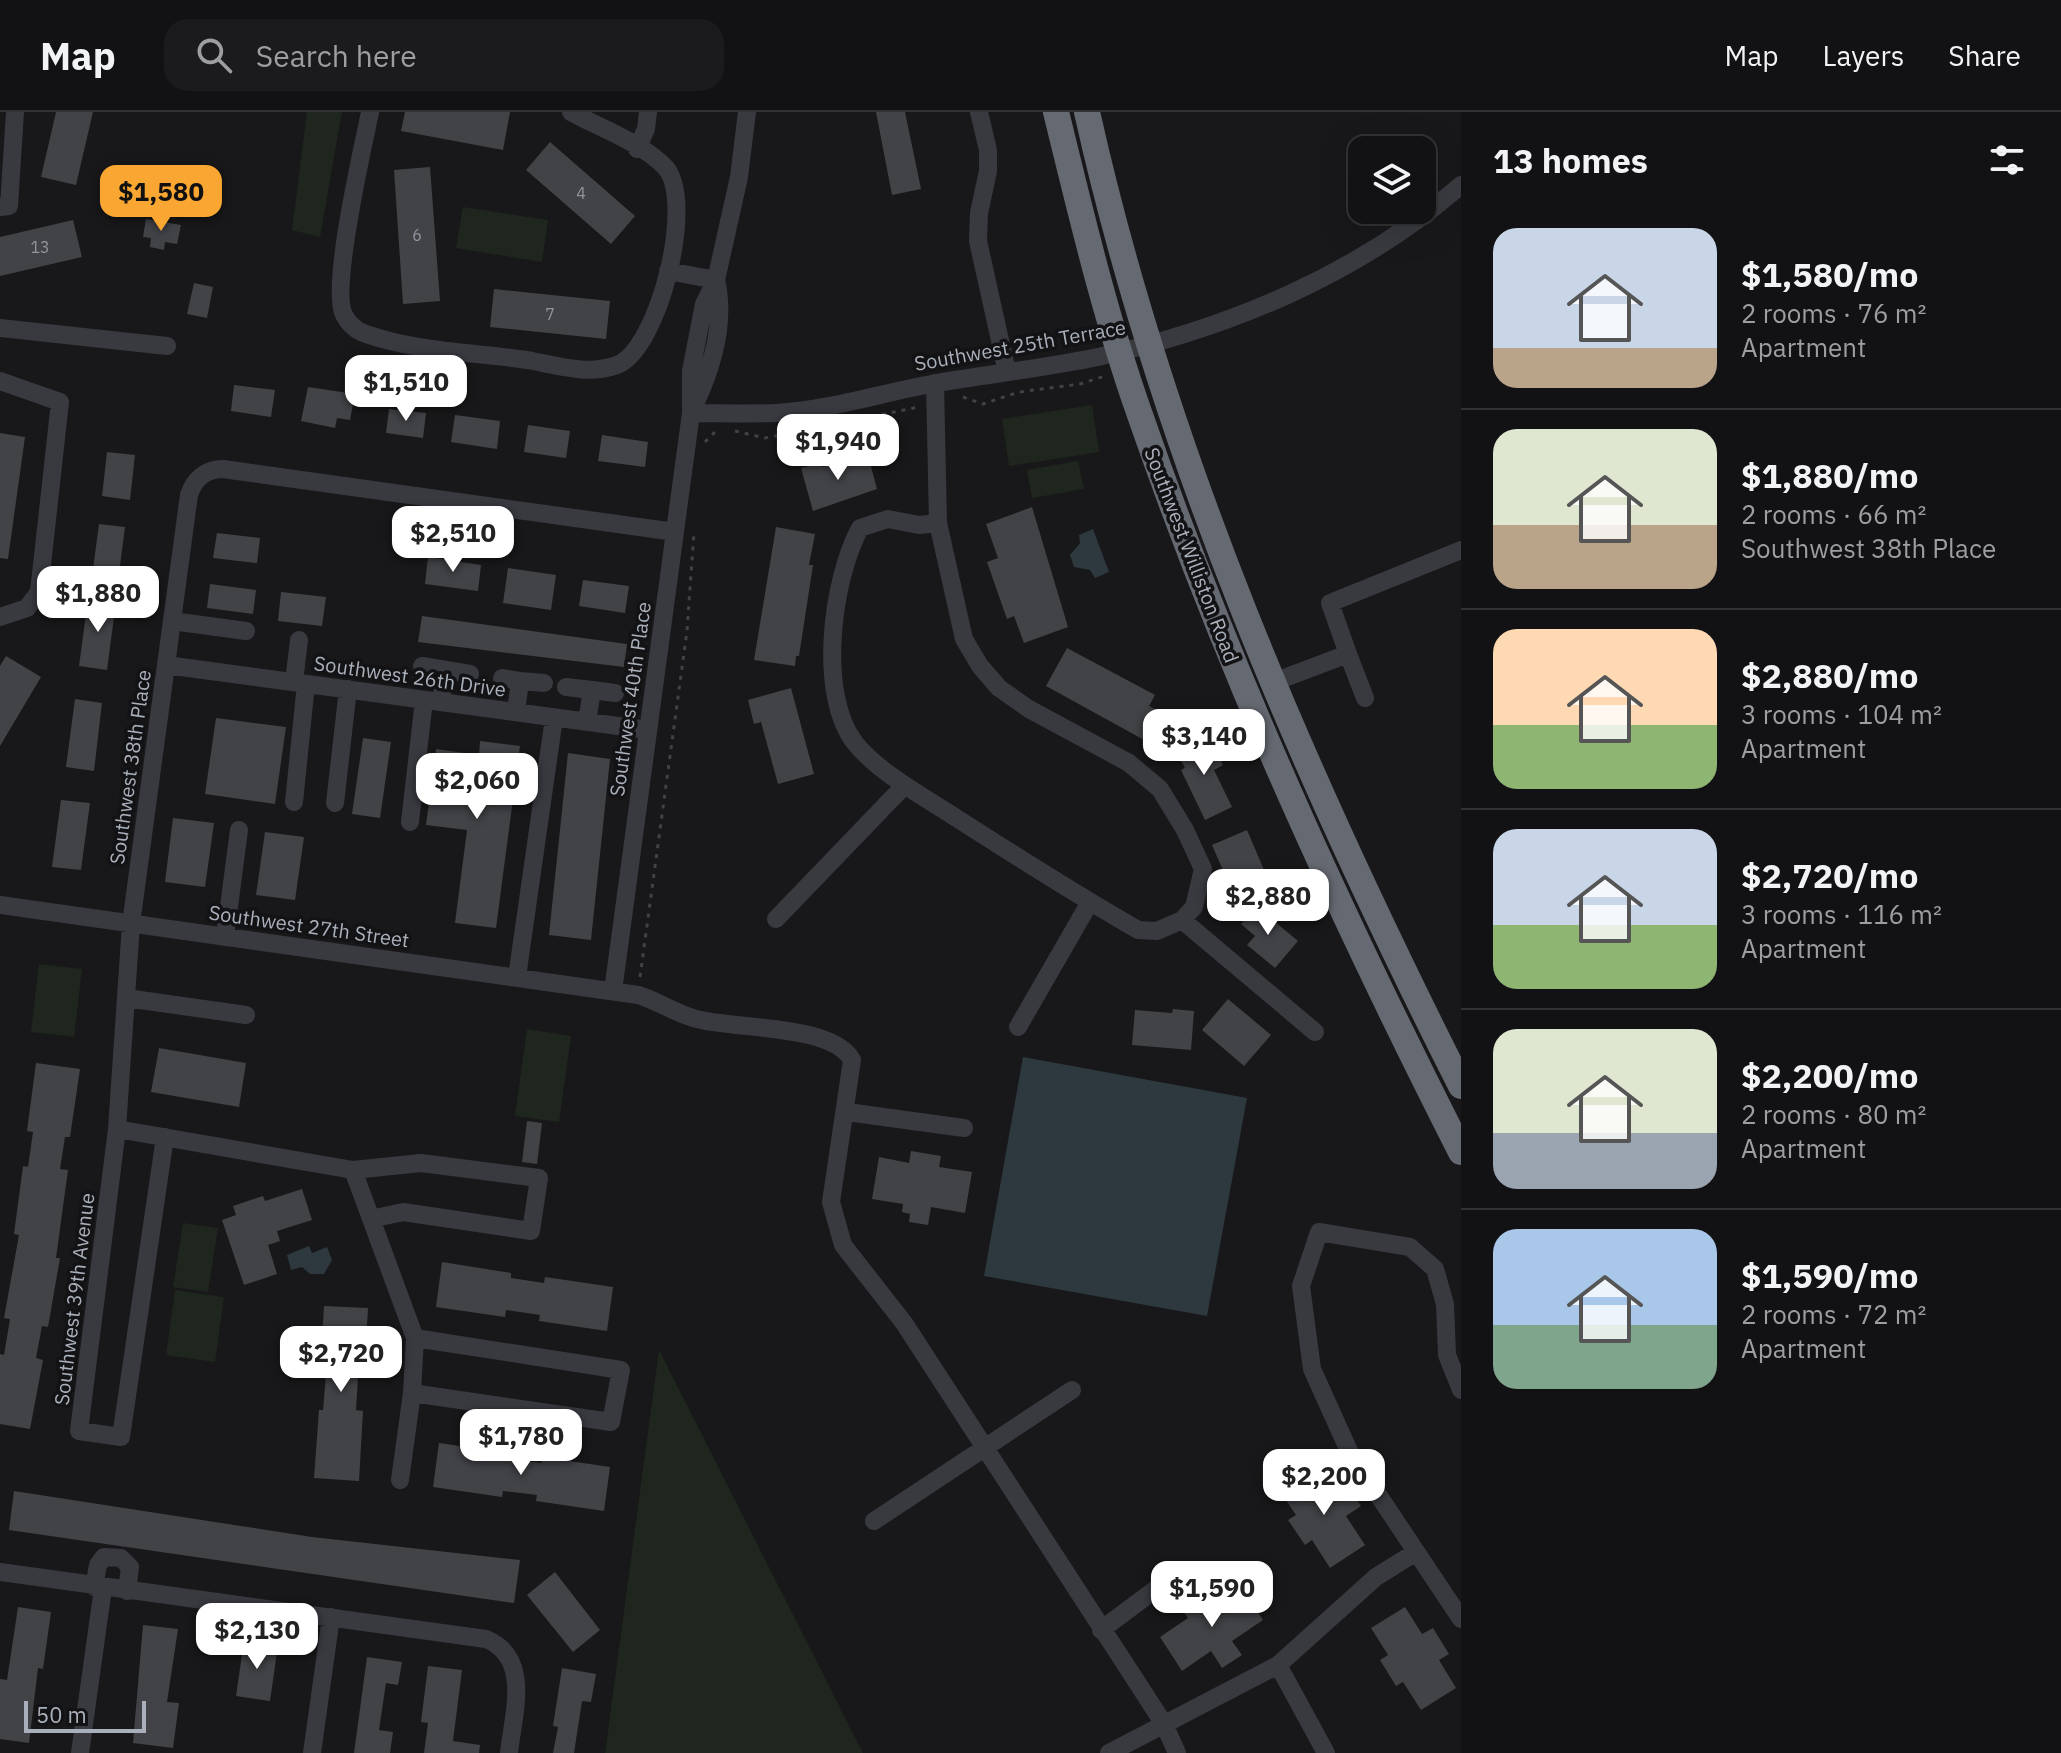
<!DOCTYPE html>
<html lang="en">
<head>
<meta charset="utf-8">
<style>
  body { margin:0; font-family:"IBM Plex Sans",sans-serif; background:#1b1b1d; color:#f1f3f6; height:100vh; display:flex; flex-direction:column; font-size:30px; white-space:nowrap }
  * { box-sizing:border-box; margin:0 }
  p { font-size:26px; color:#9c9ea0 }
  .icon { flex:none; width:44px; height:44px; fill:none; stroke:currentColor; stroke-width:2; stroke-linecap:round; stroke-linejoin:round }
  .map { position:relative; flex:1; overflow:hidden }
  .sheet { display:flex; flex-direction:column; background:#121214; width:600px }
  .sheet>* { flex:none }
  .controls { position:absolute; left:1348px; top:24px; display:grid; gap:16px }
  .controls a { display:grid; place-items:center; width:88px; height:88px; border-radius:16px; background:#121214; box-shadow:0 8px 32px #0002,0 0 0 2px #313234; font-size:40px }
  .scale { position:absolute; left:24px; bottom:20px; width:122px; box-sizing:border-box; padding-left:8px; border:4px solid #aab0bb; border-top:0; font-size:22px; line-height:28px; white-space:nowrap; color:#aab0bb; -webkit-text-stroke:6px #131315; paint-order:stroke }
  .price { position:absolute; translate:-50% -68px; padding:0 18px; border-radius:16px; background:#fff; color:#222; font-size:26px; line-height:52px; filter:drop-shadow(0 2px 4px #0008) }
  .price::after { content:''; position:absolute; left:50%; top:48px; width:24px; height:18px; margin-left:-12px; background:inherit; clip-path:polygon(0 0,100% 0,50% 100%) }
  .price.on { background:#f9a732; color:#111 }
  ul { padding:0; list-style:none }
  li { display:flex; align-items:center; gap:24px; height:200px; padding:0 32px }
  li+li { border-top:2px solid #313234 }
  li span { display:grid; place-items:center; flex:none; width:224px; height:160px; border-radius:24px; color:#555 }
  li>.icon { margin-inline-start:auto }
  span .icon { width:96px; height:96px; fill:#fffc; stroke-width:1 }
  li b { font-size:34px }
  h2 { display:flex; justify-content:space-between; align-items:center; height:96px; padding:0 32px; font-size:34px }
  header { display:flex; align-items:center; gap:48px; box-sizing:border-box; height:112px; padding:0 40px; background:#121214; border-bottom:2px solid #313234 }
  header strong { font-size:38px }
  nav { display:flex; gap:44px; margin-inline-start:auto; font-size:28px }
  .search { width:560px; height:72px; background:#1b1b1d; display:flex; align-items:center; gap:20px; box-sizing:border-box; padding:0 28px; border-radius:24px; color:#9c9ea0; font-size:30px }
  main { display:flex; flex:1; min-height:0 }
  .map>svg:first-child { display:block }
</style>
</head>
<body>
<header>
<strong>Map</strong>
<div class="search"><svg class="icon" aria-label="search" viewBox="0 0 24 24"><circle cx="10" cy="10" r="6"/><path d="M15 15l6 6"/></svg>Search here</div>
<nav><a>Map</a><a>Layers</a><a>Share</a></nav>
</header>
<main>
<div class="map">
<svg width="1461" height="1641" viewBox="0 0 1461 1641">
  <rect width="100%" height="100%" fill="#18181a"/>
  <path fill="#1e261e" d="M307,0H342L320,125L292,118Z
    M463,95L548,108L542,150L456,136Z
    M1092,293L1099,340L1009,354L1002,307Z
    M1078,349L1084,377L1032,386L1027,358Z
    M39,852L82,857L74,925L31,920Z
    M527,917L571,924L559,1010L515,1004Z
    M183,1111L218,1116L208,1180L173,1175Z
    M175,1178L224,1185L215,1250L166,1243Z
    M659,1238L863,1641H605Z"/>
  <path fill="#2d393f" d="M1093,417L1109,460L1095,466L1090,458L1074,455L1070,443L1080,431L1079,423Z
    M1023,945L1247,986L1207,1204L984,1164Z
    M309,1134L312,1141L327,1135L332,1148L324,1162H310L302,1155L291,1158L287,1143Z"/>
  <path fill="#424347" d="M56,0H93L76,73L41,65Z
    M405,0H510L503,38L401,19Z
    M876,0H905L921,77L892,83Z
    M550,30L635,104L611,132L526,58Z
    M430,55L440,189L403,192L394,58Z
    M146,107L181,113L177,132L165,130L164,138L150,135L151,126L143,125Z
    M73,108L82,145L0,164V125Z
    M194,171L213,175L207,206L187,202Z
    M494,177L610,189L606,227L490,215Z
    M234,273L275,278L271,305L231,299Z
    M308,275L355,282L350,308L337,306L335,316L301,309Z
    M389,297L426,301L423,326L386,321Z
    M455,303L500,309L497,337L451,330Z
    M528,313L570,319L566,346L524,340Z
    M0,321L25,325L8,447L0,446Z
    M602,323L648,330L645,355L598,349Z
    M107,340L135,343L130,388L102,384Z
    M868,343L877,377L813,399L801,356L821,351L822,355Z
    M1032,395L1068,515L1024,531L1014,504L1007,507L987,450L998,446L986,412Z
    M99,412L125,415L119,461L93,457Z
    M776,415L815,422L809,453H813L799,544H796L795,554L754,548Z
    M217,421L260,426L257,451L213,446Z
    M428,445L481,453L478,479L425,472Z
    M508,456L556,463L551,498L503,491Z
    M583,468L629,474L625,501L579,494Z
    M210,472L256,478L253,502L207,496Z
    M281,480L326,485L322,514L278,509Z
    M88,487L116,490L107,558L79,554Z
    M422,504L627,532L624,555L418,530Z
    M1067,536L1155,583L1149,594L1177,608L1165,632L1158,628L1155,634L1046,574Z
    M6,544L41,565L0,634V554Z
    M791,576L814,662L778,672L761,610L754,612L748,588Z
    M75,587L102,591L94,659L66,655Z
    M216,606L286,615L275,692L205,682Z
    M1209,624L1223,653L1214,658L1232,695L1205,708L1181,658L1185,656L1176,640Z
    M363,626L391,630L380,706L352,702Z
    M480,629L520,634L496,816L455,811L467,718L426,713L436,637L479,643Z
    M568,641L610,647L591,828L549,823Z
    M61,688L90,691L81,758L52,755Z
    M173,706L214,711L205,775L165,770Z
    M1247,718L1270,772L1235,786L1212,733Z
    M265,720L304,725L295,788L256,783Z
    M1256,794L1298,829L1275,856L1247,833L1255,824L1241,812Z
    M1228,887L1271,923L1244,954L1202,918Z
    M1173,897L1194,899L1191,938L1132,933L1135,898L1172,901Z
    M159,936L246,951L239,995L151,980Z
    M36,951L80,957L70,1025H65L60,1057L68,1058L56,1146H60L48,1215L42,1214L36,1246L43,1248L30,1317L0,1312V1242L4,1243L10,1207L4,1206L19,1123L14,1122L23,1054L28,1055L33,1020L27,1019Z
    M527,1009L542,1011L537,1052L522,1050Z
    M911,1039L941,1044L939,1055L972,1060L965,1101L931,1095L928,1113L909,1110L910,1102L902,1100L903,1092L872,1087L879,1045L909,1051Z
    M302,1077L312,1108L277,1119L280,1129L268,1133L277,1162L244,1173L222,1108L236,1103L233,1094L263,1084L265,1089Z
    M442,1150L511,1161V1166L544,1171L545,1165L613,1175L607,1219L539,1209L540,1203L506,1198L505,1205L436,1195Z
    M324,1194L368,1196L364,1266L358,1265L356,1298L363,1299L359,1369L314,1366L319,1298H323L326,1263L320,1262Z
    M439,1331L508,1341L507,1346L541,1351L542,1345L610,1355L604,1399L536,1389L537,1383L503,1379L502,1385L433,1375Z
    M1314,1356L1332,1383L1347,1373L1361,1394L1346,1404L1365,1433L1330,1456L1312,1428L1305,1433L1288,1408L1296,1403L1280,1379Z
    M14,1379L312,1425L520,1448L514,1491L9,1418Z
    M555,1460L600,1518L573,1540L527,1483Z
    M1240,1474L1263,1508L1232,1529L1242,1543L1222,1556L1211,1539L1182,1559L1160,1525L1188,1506L1183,1499L1209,1483L1214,1491Z
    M18,1495L51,1500L43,1557L38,1556L29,1631L0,1627V1567L7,1568Z
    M1405,1495L1422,1522L1433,1516L1449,1542L1439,1548L1456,1576L1421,1598L1403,1570L1396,1574L1380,1548L1388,1543L1371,1516Z
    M143,1513L178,1517L167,1590L179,1591L173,1636L133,1631Z
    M244,1529L278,1533L270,1589L236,1584Z
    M367,1545L402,1550L398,1573L386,1571L379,1618L393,1620L390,1641H354Z
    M428,1554L462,1558L453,1629L480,1633L479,1641H424L428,1611L421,1610Z
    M562,1556L596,1562L591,1590L582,1589L574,1641H553L558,1615L553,1614Z"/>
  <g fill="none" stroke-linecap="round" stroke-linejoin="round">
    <path stroke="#3f4247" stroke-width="3" stroke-dasharray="4 6" stroke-linecap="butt" d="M963,285L983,292L1019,280L1080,272L1105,264
      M735,319L765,326L919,295
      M705,330L717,318
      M640,865L687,519L694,420"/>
    <path stroke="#393a40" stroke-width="18" d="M370,0C363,35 330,176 344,203C349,212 356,219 366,222C418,240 473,240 527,248C556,253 587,264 617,253C659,237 696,88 665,55C642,31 600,16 571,0
      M979,0L988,38V59L979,101L978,129L1007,260
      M637,37L646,17L648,0
      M0,95L9,94L15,0
      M668,159L716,168
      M0,216L167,234
      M0,269L60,290L39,480L27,496L0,505
      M935,271L938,411L964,527L980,554L999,576L1029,597L1129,651L1160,677L1185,718L1203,757L1194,795L1182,808L1157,819L1138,818C1077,783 1017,745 958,707C926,686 879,661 855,631C817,582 832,468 860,416L888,407L919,413L938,411
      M694,294C712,256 726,210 716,168
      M691,301C720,301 748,302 776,301C830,298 884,280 937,271C990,262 1045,256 1098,245C1230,216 1359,162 1461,73
      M172,509L246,519
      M1348,542L1365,586
      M166,553L648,618
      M422,554L446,558
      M502,566L520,569L516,600
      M520,569L544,571
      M294,570L299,528
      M1271,571L1348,542L1330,491L1461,438
      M566,575L592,578L587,610
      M592,578L615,581
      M441,590L446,558L470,562
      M294,690L306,572
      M335,691L348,577
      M410,710L424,588
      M0,793L638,883C659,889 679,904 701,908C739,917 833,913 852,948L831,1090L843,1133L904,1211L1164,1612L1177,1641
      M776,807L905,673
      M1182,808L1315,920
      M225,825L239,718
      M517,865L554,606
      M613,879L691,301V259L704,192L716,168L739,65L747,0
      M126,886L246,903
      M1018,915L1090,790
      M847,1000L964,1016
      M117,1017L353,1058L421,1051L539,1066L531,1119L403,1100L371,1107
      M165,1025L121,1325L79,1319L117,1017L131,812L189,383C194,367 206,357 223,357L675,420
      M353,1058L415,1226L412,1281L400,1368
      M1461,1278L1447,1243L1445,1192L1435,1157L1410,1135L1319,1120L1301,1174L1312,1257L1349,1339L1461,1507
      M412,1281L611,1310L621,1258L415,1226
      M874,1409L1072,1278
      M0,1460L486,1527C532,1546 513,1602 509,1641
      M94,1475L98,1453L104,1445L121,1446L130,1455L127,1479
      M1101,1518L1180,1459
      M1278,1553L1326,1641
      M80,1641L103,1476
      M312,1641L331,1505
      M1109,1641L1278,1553L1376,1465L1416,1440"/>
    <path stroke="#656971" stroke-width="26" d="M1056,0C1081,102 1105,204 1140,303C1228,558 1339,800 1461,1040
      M1087,0C1163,341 1304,663 1461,974"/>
  </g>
  <g text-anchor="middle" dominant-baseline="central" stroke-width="7" stroke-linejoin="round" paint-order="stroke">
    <g font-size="16" fill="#90959e">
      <text x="581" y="81">4</text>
      <text x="417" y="123">6</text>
      <text x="40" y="135">13</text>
      <text x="550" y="202">7</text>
    </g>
    <g font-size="20" fill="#aab0bb" stroke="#131315">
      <text transform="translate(1020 233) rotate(-10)">Southwest 25th Terrace</text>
      <text transform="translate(1192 443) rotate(69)">Southwest Williston Road</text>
      <text transform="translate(410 564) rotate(8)">Southwest 26th Drive</text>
      <text transform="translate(630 587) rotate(-82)">Southwest 40th Place</text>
      <text transform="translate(130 655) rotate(-82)">Southwest 38th Place</text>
      <text transform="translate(309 814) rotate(8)">Southwest 27th Street</text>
      <text transform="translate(74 1187) rotate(-83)">Southwest 39th Avenue</text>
    </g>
  </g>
</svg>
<div class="controls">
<a><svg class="icon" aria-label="layers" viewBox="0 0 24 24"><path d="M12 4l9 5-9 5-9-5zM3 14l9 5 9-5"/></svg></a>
</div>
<div class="scale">50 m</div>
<b class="price on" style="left:161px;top:121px">$1,580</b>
<b class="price" style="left:406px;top:311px">$1,510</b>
<b class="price" style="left:838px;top:370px">$1,940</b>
<b class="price" style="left:453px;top:462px">$2,510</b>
<b class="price" style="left:98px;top:522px">$1,880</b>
<b class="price" style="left:1204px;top:665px">$3,140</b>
<b class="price" style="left:477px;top:709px">$2,060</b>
<b class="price" style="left:1268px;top:825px">$2,880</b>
<b class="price" style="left:341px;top:1282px">$2,720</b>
<b class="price" style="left:521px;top:1365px">$1,780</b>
<b class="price" style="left:1324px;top:1405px">$2,200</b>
<b class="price" style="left:1212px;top:1517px">$1,590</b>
<b class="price" style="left:257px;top:1559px">$2,130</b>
</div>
<section class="sheet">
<h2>13 homes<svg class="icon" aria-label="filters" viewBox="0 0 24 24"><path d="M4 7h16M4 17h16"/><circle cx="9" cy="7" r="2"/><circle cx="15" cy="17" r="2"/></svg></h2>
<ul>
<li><span style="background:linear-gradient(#c9d6e8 75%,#b9a48a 0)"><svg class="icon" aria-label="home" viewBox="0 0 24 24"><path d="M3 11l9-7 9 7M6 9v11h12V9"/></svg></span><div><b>$1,580/mo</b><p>2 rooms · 76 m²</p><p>Apartment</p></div></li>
<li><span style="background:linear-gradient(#dfe7d0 60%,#b9a48a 0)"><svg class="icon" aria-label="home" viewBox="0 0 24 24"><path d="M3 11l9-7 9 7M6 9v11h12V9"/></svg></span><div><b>$1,880/mo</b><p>2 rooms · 66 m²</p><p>Southwest 38th Place</p></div></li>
<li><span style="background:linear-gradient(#ffd9b3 60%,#8fb573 0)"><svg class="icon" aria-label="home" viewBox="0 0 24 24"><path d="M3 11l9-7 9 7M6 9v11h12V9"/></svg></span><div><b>$2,880/mo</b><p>3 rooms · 104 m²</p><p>Apartment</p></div></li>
<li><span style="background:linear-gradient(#c9d6e8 60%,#8fb573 0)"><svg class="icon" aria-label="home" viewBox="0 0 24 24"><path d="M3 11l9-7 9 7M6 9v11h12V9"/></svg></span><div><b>$2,720/mo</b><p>3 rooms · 116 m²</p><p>Apartment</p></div></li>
<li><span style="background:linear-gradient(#dfe7d0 65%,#9aa5b1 0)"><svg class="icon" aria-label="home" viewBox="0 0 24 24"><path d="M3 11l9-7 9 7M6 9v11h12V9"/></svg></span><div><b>$2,200/mo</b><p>2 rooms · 80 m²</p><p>Apartment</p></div></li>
<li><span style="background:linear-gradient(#a9c7e8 60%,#7fa58c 0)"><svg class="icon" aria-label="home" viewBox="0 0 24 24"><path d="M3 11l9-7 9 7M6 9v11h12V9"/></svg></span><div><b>$1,590/mo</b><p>2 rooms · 72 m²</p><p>Apartment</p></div></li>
</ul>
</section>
</main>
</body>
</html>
